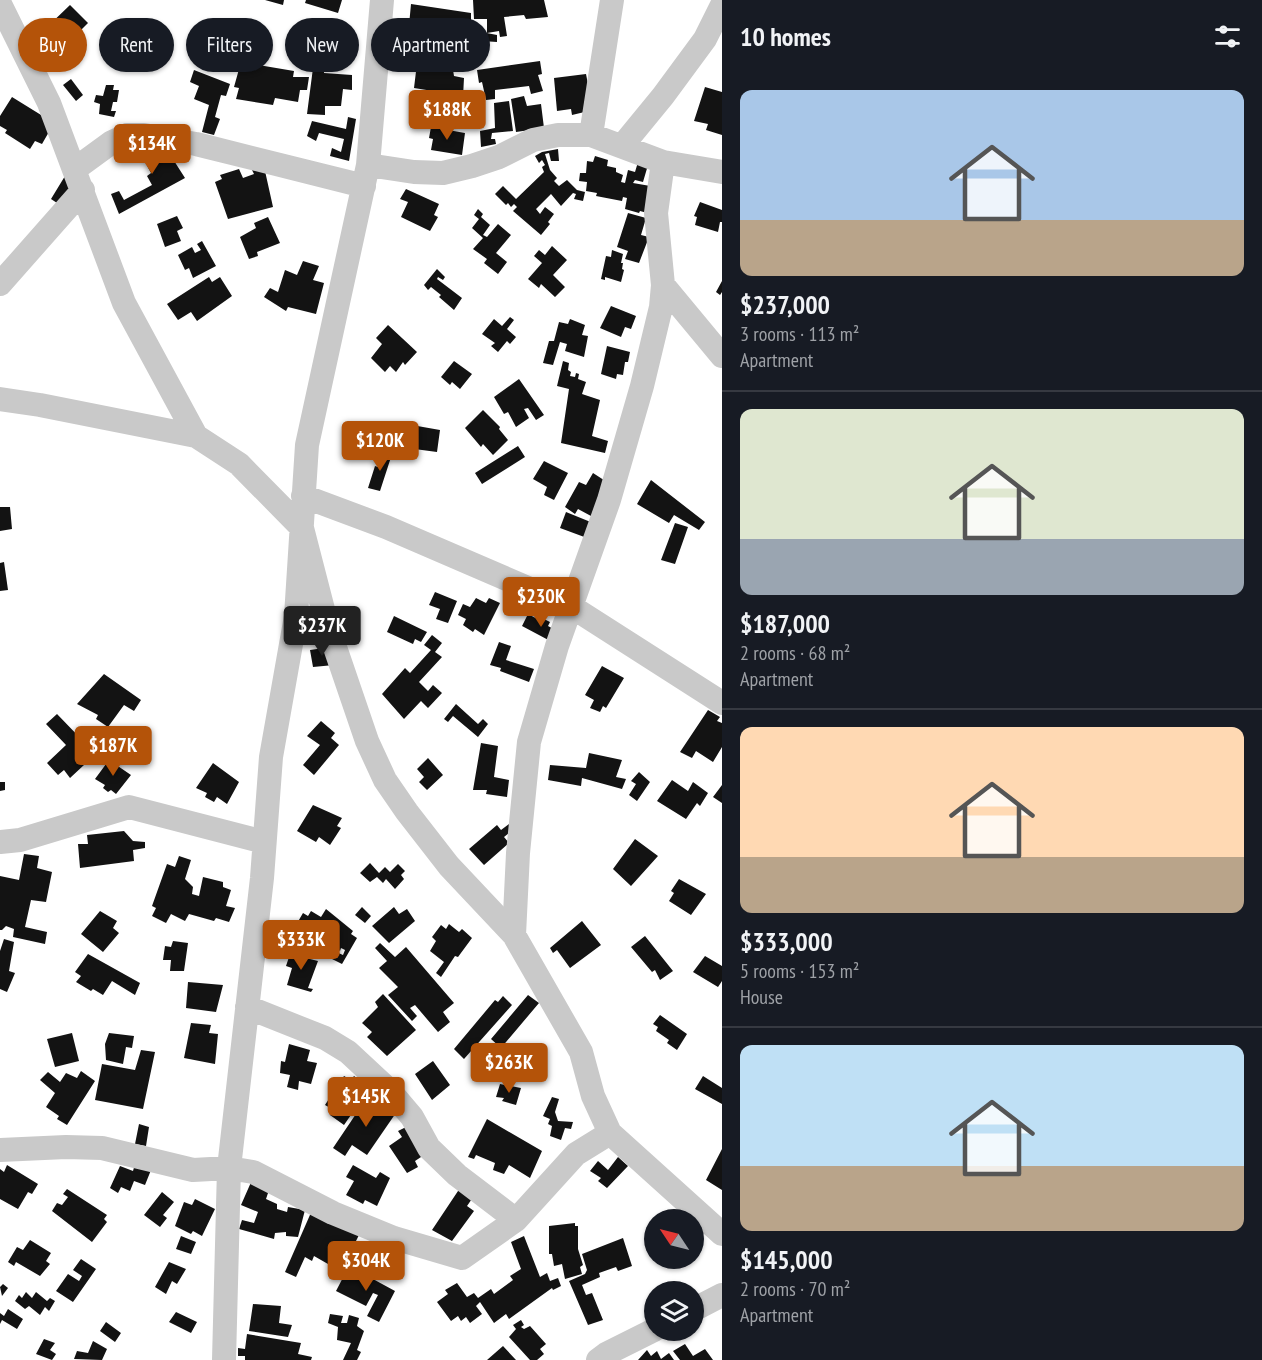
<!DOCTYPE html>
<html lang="en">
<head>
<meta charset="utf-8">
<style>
  body { margin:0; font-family:"PT Sans Narrow",sans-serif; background:#242831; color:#f1f3f6; height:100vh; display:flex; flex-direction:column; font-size:22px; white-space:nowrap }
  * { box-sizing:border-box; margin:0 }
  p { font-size:20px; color:#9ea1a6 }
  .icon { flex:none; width:33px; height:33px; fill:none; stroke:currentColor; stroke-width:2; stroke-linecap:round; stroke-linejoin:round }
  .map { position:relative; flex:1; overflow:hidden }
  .drawer { display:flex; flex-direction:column; background:#171b24; width:540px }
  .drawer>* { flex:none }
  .guide { position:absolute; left:18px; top:18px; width:570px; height:54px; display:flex; gap:12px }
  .needle { width:39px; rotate:305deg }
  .fabs { position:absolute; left:644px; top:1209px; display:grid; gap:12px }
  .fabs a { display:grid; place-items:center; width:60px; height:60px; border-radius:50%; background:#171b24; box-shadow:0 2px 4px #0004; font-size:30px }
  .price { position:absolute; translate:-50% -51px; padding:0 14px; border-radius:6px; background:#b45309; color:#fff; font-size:20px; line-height:39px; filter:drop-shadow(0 2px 3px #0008) }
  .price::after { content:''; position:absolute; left:50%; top:36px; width:18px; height:14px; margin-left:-9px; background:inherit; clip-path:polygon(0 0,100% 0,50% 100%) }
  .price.on { background:#222; color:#fff }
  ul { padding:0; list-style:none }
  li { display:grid; align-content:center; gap:12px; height:318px; padding:0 18px }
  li+li { border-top:2px solid #363941 }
  li span { display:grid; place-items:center; height:186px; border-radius:12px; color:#555 }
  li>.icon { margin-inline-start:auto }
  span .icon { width:108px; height:108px; fill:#fffc; stroke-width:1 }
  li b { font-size:26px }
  h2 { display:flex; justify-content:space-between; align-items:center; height:72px; padding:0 18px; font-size:26px }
  .pill { padding:0 21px; border-radius:27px; background:#171b24; box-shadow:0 2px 4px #0004; font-size:21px; line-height:54px }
  .pill.on { background:#b45309; color:#fff }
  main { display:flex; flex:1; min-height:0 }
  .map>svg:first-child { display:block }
</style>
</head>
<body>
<main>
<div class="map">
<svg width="722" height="1360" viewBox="0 0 722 1360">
  <rect width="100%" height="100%" fill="#fff"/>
  <path fill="#131313" d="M265,0H284L283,5Z
    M306,0H342L338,13L305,3Z
    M473,0H544L548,17L526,19L524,15L504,17L507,36L500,37L499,31L487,33V19H474Z
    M411,4L471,13V30L497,35V42L408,36Z
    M70,5L88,23L66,45L61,40L57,44L44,30Z
    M130,27L136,31L139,27L150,33L145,42L142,41L137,50L121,42Z
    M311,37L317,38V42L328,43V37H333L334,42L347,44L341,69L324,67V73L352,75V90L343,89L341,106H325V115L307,114L313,68H306Z
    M418,55L428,56L427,63L443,64L444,69L453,70L454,76L464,78L463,97L468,98V106L456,105V98L439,96V92L414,88Z
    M540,61L542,74L538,75L543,91L531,94L529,86L495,90V99L486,100L482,82L479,83L477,70Z
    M241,62L294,71L293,77H309L307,90H300L298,102L275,98L273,105L236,99L239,88L234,87Z
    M194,70L230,84L226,96L221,95L215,117L220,119L214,135L202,132L209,105L194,99L199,86L190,82Z
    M586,74L593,110L572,115L571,109L557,111L554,78Z
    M71,79L83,95L76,101L63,85Z
    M106,85H114L113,90H119L117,102H113L111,111H116L114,117L99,114L100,104L94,102L96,95L103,96Z
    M705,87L722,92V135L706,130L708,124L694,121Z
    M412,92L432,96L427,126L409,122Z
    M524,96L527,106L541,104L544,128L516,132L511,99Z
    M12,97L54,123L42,144L35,141L30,149L5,133L7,130L0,126V116Z
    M509,101L513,131L492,133L491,139H495L496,144L481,147L480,131L495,128L494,103Z
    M348,117L356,119L349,161L330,156L332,148L341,152L344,139L319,133L316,141L307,136L312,121L346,129Z
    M431,127L465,133L462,155L431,150L433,139L429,138Z
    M162,142L185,178L119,214L111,194L119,191L124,200L152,185L147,176L151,173L143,158L136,162L128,150Z
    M558,149L559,161H551L549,153L545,154L550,170L557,178L554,181L559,186L567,180L577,190L585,192L583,201L574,199L576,194L573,193L561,206L551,194L536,209L540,214L545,207L554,214L548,222L550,224L541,235L513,211L517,207L514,204L511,207L508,203L506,205L495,194L503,186L516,199L544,172L542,167L545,165L542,160L539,163L535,156L542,152Z
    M595,156L608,160L607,166L616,168V172L623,175L621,182L625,183L628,170L635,172L638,162L648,165L643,182L635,180L633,183L656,187L651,214L640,211L639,213L625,209L627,198L623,197L622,201L596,196L597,193L586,191L587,182L579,181L580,173H586L587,161L593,162Z
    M239,169L243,178L254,174L252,170L265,171L273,207L228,219L215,182L222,179L220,175Z
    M65,176L78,185L63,207L51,199Z
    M406,189L439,204L434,215L438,217L430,231L401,217L408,202L400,199Z
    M700,202L722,210V222H720L718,232L695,225L697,217L694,216Z
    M478,209L483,214L481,217L490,225L483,235L487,237L498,224L511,235L496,253L507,262L498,274L484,263L487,259L473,249L483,238L472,228L479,219L474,215Z
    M628,213L646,218L641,235L649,237L639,263L625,259L628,251L617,247Z
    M177,216L183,228L177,231L181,241L165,247L157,224Z
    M268,217L280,243L257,252L258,256L249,259L240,237L256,228L254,223Z
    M202,241L216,266L193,278L189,268L185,270L178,255L192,247L195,253L201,250L197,244Z
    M552,246L567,260L553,275L565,287L555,297L541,284L539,288L528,279L542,263L534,256L539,250L545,255Z
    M612,250L623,254L621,263H623L622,269L624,270L621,282L605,277V280L601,279L606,256L611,257Z
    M303,261L319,266L313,280L324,283L316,314L288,307L286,311L264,297L270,288L278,292L285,270L297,275Z
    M437,269L445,277L443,280L438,277L437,279L462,298L454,310L439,297L441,295L431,287L428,290L424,285Z
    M209,277L212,282L220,277L232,296L197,321L191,312L178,320L167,304Z
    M722,281V292L720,295L716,292Z
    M611,306L636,316L631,329L625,327L621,337L600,328Z
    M510,317L514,320L507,329L516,337L510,344L507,341L498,352L491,346L495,343L482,334L494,319L502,326Z
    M570,319L585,325L582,335L588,336L584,357L565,351L567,344L560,342L553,365L543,363L549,341H554L559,322L568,324Z
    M388,325L417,352L405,365L403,362L396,372L390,366L385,372L371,358L382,344L376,338Z
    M607,346L630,352L628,362H625L623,375L617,374L616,379L601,374Z
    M454,361L472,374L460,389L452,382L450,385L441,377Z
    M563,361L569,363L568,370L571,372L570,376L575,377L576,373L579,374L578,379L586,382L582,394L600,400L592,436L608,441L605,453L561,443L569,389L557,386Z
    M519,379L544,415L536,420L528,408L524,409L529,418L516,427L508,412L504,414L494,397Z
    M483,410L500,427L499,429L508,440L493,455L483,444L481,447L465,428Z
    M406,424L440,430L437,452L407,448L409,438L403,437Z
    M518,446L525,457L482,484L475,473Z
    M383,451L392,454L380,491L368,488L375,466L378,467Z
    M544,461L568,473L554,500L544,495L547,487L533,479Z
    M593,473L610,484L591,516L578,509L575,514L565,507L579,482L586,485Z
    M651,480L705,522L699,530L674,515L669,523L637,504Z
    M0,507H10L12,529L0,531Z
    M566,512L598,525L587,538L560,528Z
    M675,523L688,527L675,564L661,560Z
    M4,562L8,590L0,591V563Z
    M435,592L457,601L448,623L436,619L440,609L429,605Z
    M476,598L486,603L489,598L500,603L484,635L475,629L473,632L463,625L466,619L458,615L463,604L470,607Z
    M528,614L539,620L540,617L550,622L548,626L559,632L554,643L522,626Z
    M394,616L427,632L421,642L415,639L413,644L387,632Z
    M432,635L442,643L435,652L442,657L419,682L428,691L433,685L442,693L428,708L421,701L404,719L382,694L405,668L410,673L431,650L424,645Z
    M499,642L511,646L506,660L534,669L529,682L500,671L501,668L490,665Z
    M331,647L334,665L313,667L310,650Z
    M602,666L624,678L606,708L603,706L600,712L590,708L594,700L585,695Z
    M104,674L141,700L134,711L124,705L108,727L96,719L98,715L77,704Z
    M456,704L478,724L483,719L488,724L478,737L453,716L448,722L444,719Z
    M708,710L720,717L717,721L722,723V747L713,762L696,751L692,758L680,752Z
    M57,714L85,743L75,754L84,765L70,778L64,770L58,775L47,763L66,745L46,724Z
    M321,721L335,733L331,738L339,745L314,775L303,765L320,745L307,736Z
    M481,743L498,746L494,777L509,780L507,797L486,794L487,790H473Z
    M589,753L622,760L616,777L626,779L622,789L582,778L581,786L548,780L550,765L586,768Z
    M428,758L443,775L427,790L419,782L424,777L417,769Z
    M109,760L131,775L116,794L111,790L108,792L103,788L105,785L95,779Z
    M213,763L239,782L227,804L217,797L214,802L205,797L207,793L196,788Z
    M639,772L650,782L637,801L629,795L636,784L631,781Z
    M672,780L688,791L693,782L708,793L700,806L697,803L686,819L657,801Z
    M0,782H5V790L0,791Z
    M722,785V803L713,797Z
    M313,805L342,818L337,826L341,828L330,845L319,837L316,842L297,831Z
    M509,824L513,830L504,837L509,843L484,865L469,849L497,825L501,830Z
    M124,831L133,841L145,842V848L133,850L134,861L80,868L78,844H88L87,835Z
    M635,839L658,856L631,886L613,869Z
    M24,854L39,856L37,868L52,872L46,902L31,900L25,927L47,932L45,944L13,937L14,929L6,926L2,930H0V876L19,880Z
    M179,856L191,860L185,879L193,887L192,894L199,896L203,877L223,882V887L231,890L226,906L235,908L229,922L216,918L214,921L189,914L185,921L171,914L166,923L152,916L156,908L152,906L167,864L175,867Z
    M370,863L379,873L385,867L390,872L398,864L405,871L401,875L404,879L395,889L386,879L383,883L377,877L370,882L360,873Z
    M679,879L706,894L691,915L669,901L674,893L671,891Z
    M362,907L371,916L365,923L355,915Z
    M394,907L399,914L407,909L415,921L389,943L372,926Z
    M326,909L353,931L351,934L357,938L342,964L332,959L336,952L343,955L345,950L341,948L340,951L303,923L300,927L296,925L303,913L308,916L311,911L321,917Z
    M100,911L117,921L113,928L119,933L103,952L81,934Z
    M582,921L601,945L570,968L557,950L553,953L550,948Z
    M449,924L459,932L462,929L472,938L458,957L455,956L441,977L436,973L444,962L430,951L436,941L432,937L441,925L446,929Z
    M645,936L673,971L660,980L655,970L652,972L631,947Z
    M4,939L14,942L9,971L15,973L7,992L0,989V951Z
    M173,941L188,943L184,971H170L171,960H163L165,946L171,947Z
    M380,943L395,957L406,947L454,1003L443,1012L450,1022L438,1032L415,1005L410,1008L417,1016L412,1021L388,995L398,987L379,968L387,961L375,948Z
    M88,954L140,983L135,995L112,981L103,995L93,989L91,991L76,982L81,976L75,972Z
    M290,954L306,955V958L318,961L308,988L313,989L311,992L287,985L292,968L286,966Z
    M705,956L722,966V981L718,987L693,972Z
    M188,982L223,985L216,1012L186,1008Z
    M383,994L416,1030L387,1056L367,1037L372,1032L362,1023L378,1007L375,1002Z
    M528,995L539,1003L501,1048L491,1039Z
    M503,996L512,1005L464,1059L454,1049L495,1000L498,1002Z
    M660,1015L687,1034L677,1050L667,1043L669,1040L656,1031L658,1027L653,1024Z
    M191,1023L211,1025L209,1033L218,1034L215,1064L184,1058Z
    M72,1033L79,1061L55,1067L47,1039Z
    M109,1033L134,1036L132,1048L126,1047L123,1064L106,1060L105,1044Z
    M289,1044L310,1050L307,1061L317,1063L311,1084L299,1081L298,1090L287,1087L290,1075L280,1073L281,1061L285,1062Z
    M141,1050L155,1052L143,1109L95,1100L102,1064L135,1070Z
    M433,1061L450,1085L432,1100L415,1074Z
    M81,1071L95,1081L67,1125L57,1119L59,1116L46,1107L55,1093L40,1080L48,1072L60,1082L66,1073L77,1078Z
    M344,1076L351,1080L354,1076L360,1081L355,1090L364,1096L344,1125L330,1115L334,1110L325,1105Z
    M703,1076L722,1088V1104L695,1089Z
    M500,1084L521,1088L516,1105L502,1101L504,1098L496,1097Z
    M388,1096L400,1107L367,1155L352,1145L345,1156L333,1148L362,1105L379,1115L386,1106L381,1102Z
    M552,1097L559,1099L555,1112L558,1121L573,1122L571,1129L565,1128L561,1140L550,1136L552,1126L548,1124L550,1119L543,1116Z
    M487,1119L542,1151L530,1178L509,1165L504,1174L493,1170L495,1163L476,1155L474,1159L468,1157Z
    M139,1124L149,1127L146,1146L135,1144Z
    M408,1126L424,1155L415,1161L418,1167L407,1173L389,1146L402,1137L398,1131Z
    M722,1149V1190L706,1180Z
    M618,1157L628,1166L607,1188L598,1181L601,1178L590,1171L598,1161L608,1170Z
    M135,1164L151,1170L145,1185L134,1181L130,1191L121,1187L118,1193L110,1188L120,1166L133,1171Z
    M7,1165L38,1184L32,1194L28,1192L18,1209L0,1199V1169L4,1172Z
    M353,1165L376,1178L380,1172L390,1178L377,1206L365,1200L363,1204L346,1195L354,1181L346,1177Z
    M252,1180L270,1187L266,1199L277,1204V1209L287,1212L288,1207L305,1210L298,1237L286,1236V1232L275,1233L274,1239L239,1229L242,1220L254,1223L258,1212L241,1205Z
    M462,1185L476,1193L467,1206L474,1211L452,1241L432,1230Z
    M67,1189L107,1215L104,1219L107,1222L92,1242L52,1211L57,1203L62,1205L68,1197L63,1194Z
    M162,1192L174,1202L163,1215L167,1218L160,1227L144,1215Z
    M195,1199L215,1209L202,1236L193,1231L191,1234L175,1226L184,1202L192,1205Z
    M313,1208L362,1229L354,1245L349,1243L339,1264L331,1260L328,1264L314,1256L312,1261L305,1257L296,1277L285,1272Z
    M575,1223V1226H578V1249L583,1265L580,1267L582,1274L565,1279L562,1264L554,1266L552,1254H549V1226Z
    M181,1236L196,1242L191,1254L176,1249Z
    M524,1236L540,1277L547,1273L550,1281L558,1278L561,1286L553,1290L552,1288L509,1319L506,1314L494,1323L480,1302L476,1306L482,1314L470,1323L466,1317L461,1321L458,1316L451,1321L437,1302L448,1294L445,1290L457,1283L467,1297L474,1293L478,1298L491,1289L494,1294L513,1280L510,1276L521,1269L511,1242Z
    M623,1238L632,1266L618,1271L616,1267L599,1273L600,1277L582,1285L586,1295L592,1293L603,1320L588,1325L569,1281L585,1274L587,1270L582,1254Z
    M30,1240L51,1253L46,1261L50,1264L40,1276L16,1262L14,1266L8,1262L17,1247L23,1250Z
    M387,1248L398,1256L385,1274L375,1267Z
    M81,1259L96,1269L73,1302L56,1291L68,1274L79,1281L82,1276L73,1270Z
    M169,1262L186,1269L177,1284L172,1281L166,1294L155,1287Z
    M349,1266L395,1291L379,1322L367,1316L378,1295L373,1293L366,1306L336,1291Z
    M3,1284L8,1288L2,1296L0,1287Z
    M26,1292L32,1298L36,1292L47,1301L50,1298L55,1301L49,1311L45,1307L40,1315L29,1306L25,1309L15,1301L19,1295L22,1298Z
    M253,1304L281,1306L279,1323L292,1325L288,1337L249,1331Z
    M8,1309L23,1319L17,1329L2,1320L0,1324V1313L4,1316Z
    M176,1312L197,1322L191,1333L169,1322Z
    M330,1314L343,1316L341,1323H347L349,1315L359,1318L357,1326L364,1331L357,1350L361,1352L357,1360H343L351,1343L337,1340L338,1327L328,1323Z
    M521,1320L524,1325L521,1327L524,1329L530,1326L546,1344L540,1349L544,1354L537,1360H530L509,1337L516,1329L513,1325Z
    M106,1322L121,1333L115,1342L100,1331Z
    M247,1334L301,1343L298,1354L312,1357L311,1360H245V1356H238V1348L245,1349Z
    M44,1339L55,1343L50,1350L56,1354L52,1360L36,1354Z
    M93,1341L107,1349L102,1360L74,1359L77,1351L88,1353Z
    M685,1344L693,1356L705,1349L713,1360H680L673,1351Z
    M503,1346L516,1360H487Z
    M647,1350L651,1356L657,1351L661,1359L669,1353L674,1360H638Z"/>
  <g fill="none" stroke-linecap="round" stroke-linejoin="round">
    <path stroke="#c9c9c9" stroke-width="24" d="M0,4L49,103L124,303L196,436
      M591,135L612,0
      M622,146L663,96L705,39L722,5
      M368,165L414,172L443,173L472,166L499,157L533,140L558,135H591L663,162L722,172
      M75,169L112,142L127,135H144L196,144L364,186
      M0,284L83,190
      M663,285L722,356
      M0,399L40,405L196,436L239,464L302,528L326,621L367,741L385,780L407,812L449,866L514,935L581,1052L593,1096L610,1133L722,1234
      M303,496L386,527L572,607L722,703
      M0,842L20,840L129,807L264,842
      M514,935L518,853L529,742L557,646L609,500L642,386L661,307L663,285L656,213L663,162
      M247,1007L325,1038L348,1052L390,1091L412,1117L429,1148L457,1175L516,1220
      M0,1150L66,1147L102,1148L193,1170L229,1168L253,1172L333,1213L394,1238L462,1258L516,1220L576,1154L610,1133
      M693,1310L722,1295
      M224,1360L229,1168L262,878L271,757L296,616L307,445L368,165L382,0
      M598,1360L606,1354L654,1330"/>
  </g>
</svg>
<div class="fabs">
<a><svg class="needle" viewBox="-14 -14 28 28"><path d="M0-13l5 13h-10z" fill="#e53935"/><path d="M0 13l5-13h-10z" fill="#9ea1a6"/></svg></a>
<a><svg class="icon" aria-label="layers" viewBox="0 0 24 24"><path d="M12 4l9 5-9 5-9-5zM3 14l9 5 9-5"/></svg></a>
</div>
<b class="price" style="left:447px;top:141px">$188K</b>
<b class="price" style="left:152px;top:175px">$134K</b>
<b class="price" style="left:380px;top:472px">$120K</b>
<b class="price" style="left:541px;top:628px">$230K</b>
<b class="price on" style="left:322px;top:657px">$237K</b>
<b class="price" style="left:113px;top:777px">$187K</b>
<b class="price" style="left:301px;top:971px">$333K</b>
<b class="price" style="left:509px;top:1094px">$263K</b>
<b class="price" style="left:366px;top:1128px">$145K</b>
<b class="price" style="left:366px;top:1292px">$304K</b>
<div class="guide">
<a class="pill on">Buy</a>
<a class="pill">Rent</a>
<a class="pill">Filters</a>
<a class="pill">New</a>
<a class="pill">Apartment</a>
</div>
</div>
<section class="drawer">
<h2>10 homes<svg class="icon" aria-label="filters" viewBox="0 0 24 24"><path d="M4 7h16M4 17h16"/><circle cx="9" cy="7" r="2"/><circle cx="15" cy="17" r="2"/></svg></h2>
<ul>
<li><span style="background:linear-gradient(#a9c7e8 70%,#b9a48a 0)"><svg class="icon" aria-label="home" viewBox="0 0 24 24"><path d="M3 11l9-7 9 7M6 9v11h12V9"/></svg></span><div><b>$237,000</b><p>3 rooms · 113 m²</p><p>Apartment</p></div></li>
<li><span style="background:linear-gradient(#dfe7d0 70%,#9aa5b1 0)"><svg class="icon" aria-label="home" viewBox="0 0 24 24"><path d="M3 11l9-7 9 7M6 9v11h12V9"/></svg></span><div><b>$187,000</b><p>2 rooms · 68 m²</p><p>Apartment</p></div></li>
<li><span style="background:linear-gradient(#ffd9b3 70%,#b9a48a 0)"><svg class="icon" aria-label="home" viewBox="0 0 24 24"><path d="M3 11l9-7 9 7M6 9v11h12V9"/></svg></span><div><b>$333,000</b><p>5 rooms · 153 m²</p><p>House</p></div></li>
<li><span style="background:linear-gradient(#bfe0f5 65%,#b9a48a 0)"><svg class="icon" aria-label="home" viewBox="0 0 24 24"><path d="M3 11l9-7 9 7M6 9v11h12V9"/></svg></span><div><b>$145,000</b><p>2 rooms · 70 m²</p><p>Apartment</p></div></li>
</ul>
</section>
</main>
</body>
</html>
